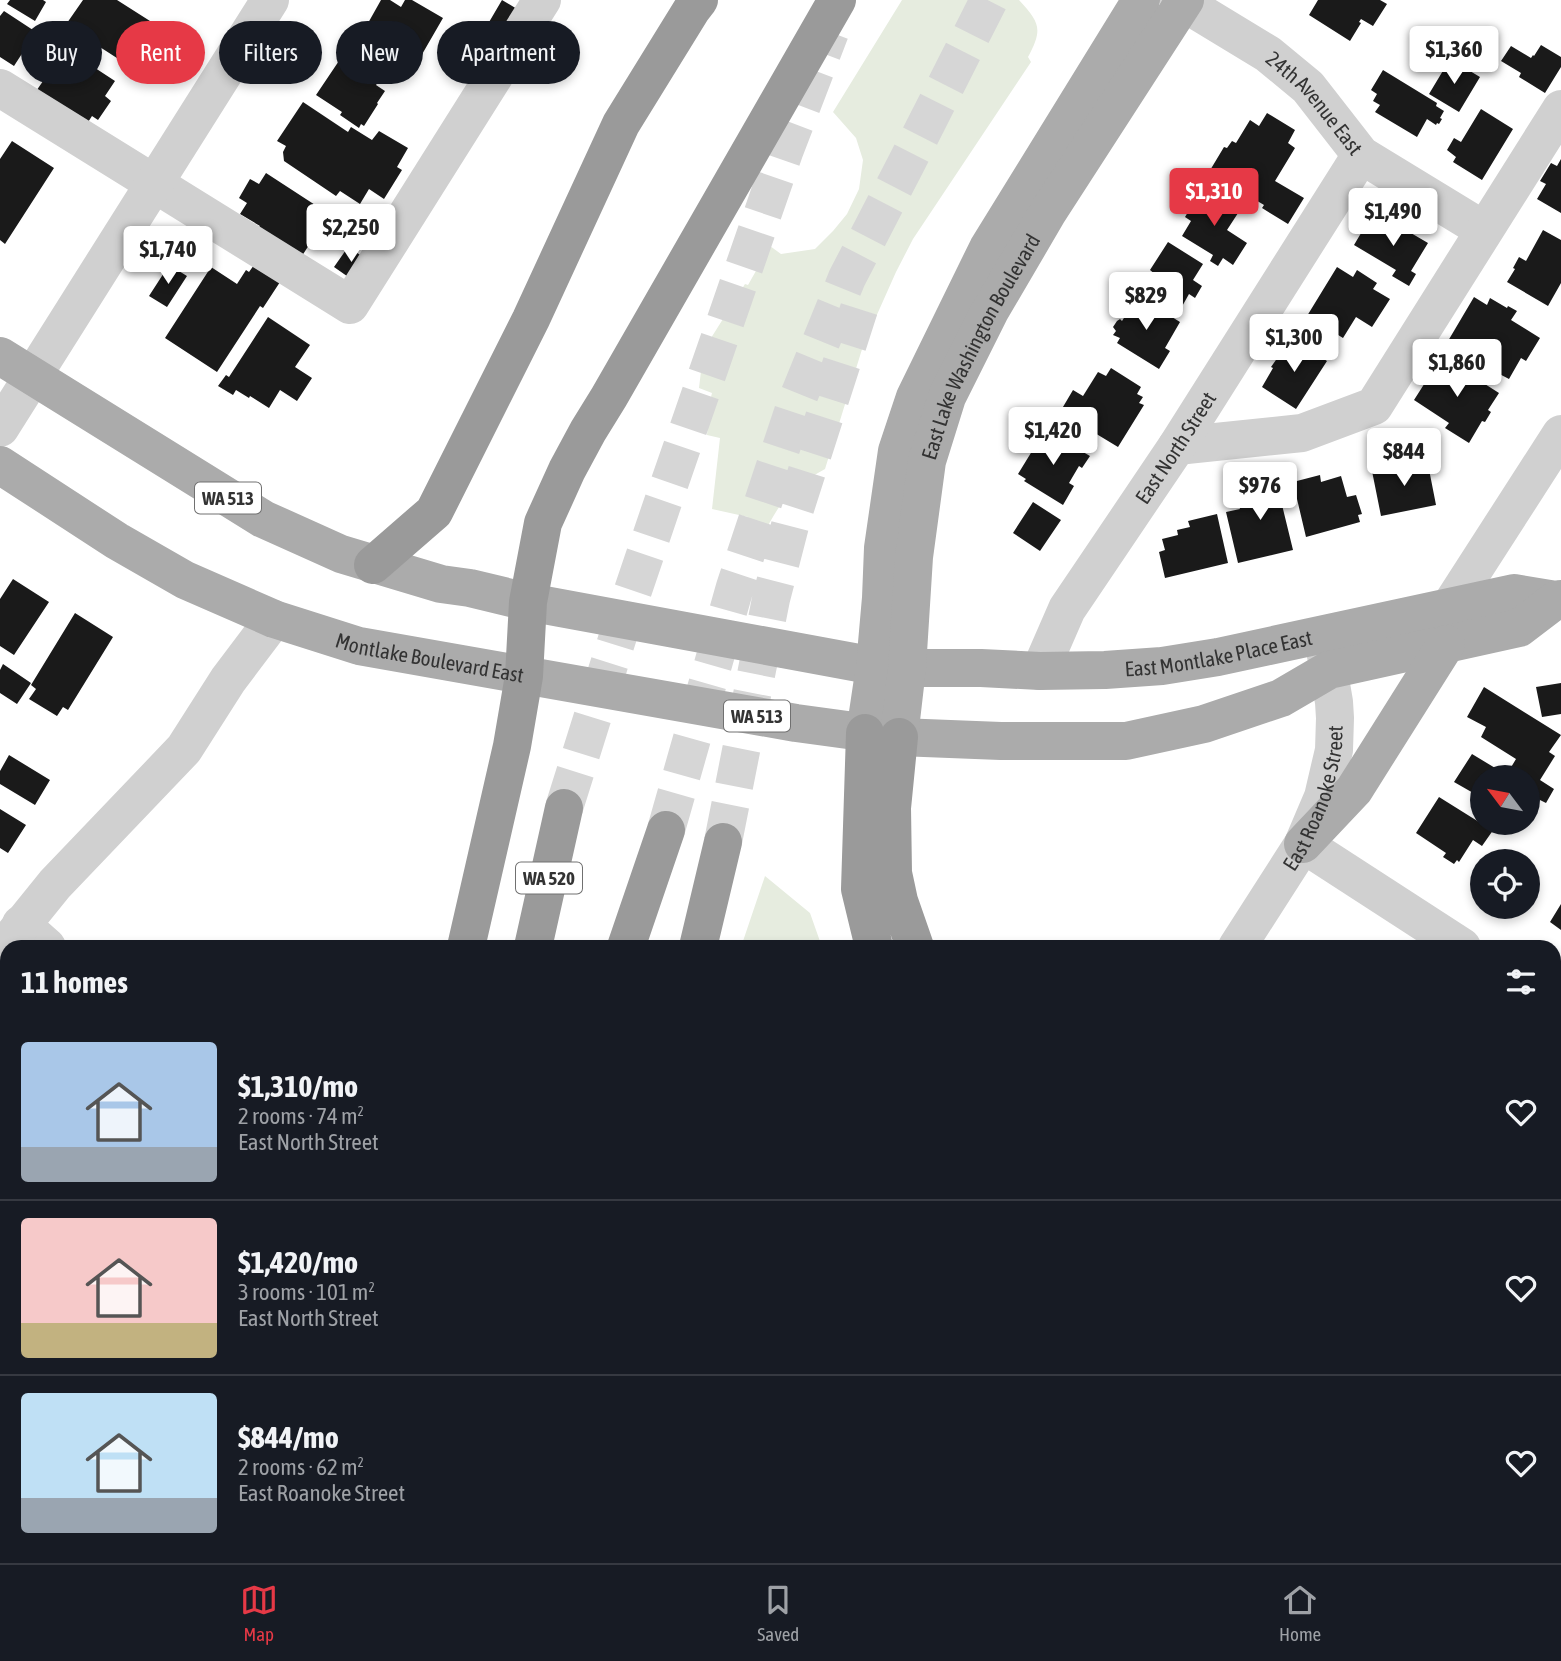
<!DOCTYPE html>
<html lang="en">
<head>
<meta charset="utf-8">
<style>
  body { margin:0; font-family:"Asap Condensed",sans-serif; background:#20242c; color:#f1f3f6; height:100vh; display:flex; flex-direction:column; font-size:26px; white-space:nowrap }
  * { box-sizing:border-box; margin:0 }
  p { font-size:23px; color:#9ea1a6 }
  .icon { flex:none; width:38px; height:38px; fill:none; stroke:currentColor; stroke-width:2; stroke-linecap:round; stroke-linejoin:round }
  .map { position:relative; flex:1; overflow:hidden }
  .drawer { position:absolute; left:0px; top:940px; width:1561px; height:625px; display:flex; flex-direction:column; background:#171b24; border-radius:21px 21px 0 0; box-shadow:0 4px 10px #0003 }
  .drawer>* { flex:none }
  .top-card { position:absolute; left:21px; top:21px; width:700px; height:63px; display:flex; gap:14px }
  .needle { width:46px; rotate:302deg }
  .buttons { position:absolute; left:1470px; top:765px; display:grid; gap:14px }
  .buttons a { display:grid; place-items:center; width:70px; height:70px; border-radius:50%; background:#171b24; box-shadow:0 4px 10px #0003; font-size:35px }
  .price { position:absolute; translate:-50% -60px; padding:0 16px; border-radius:7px; background:#fff; color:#222; font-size:23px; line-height:46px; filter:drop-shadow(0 2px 4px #0008) }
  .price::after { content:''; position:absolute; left:50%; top:42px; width:21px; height:16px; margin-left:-10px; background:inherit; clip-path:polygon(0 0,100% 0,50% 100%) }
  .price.selected { background:#e63946; color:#fff }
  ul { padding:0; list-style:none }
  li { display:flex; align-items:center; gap:21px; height:175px; padding:0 21px }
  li+li { border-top:2px solid #363941 }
  li span { display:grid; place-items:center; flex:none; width:196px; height:140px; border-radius:7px; color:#555 }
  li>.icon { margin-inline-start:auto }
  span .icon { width:84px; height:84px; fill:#fffc; stroke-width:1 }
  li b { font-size:30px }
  h2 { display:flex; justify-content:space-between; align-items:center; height:84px; padding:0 21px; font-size:30px }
  .pill { padding:0 24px; border-radius:32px; background:#171b24; box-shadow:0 4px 10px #0003; font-size:24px; line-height:63px }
  .pill.selected { background:#e63946; color:#fff }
  .menu { display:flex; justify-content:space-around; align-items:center; height:98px; border-top:2px solid #363941; background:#171b24; font-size:19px; color:#9ea1a6 }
  .menu a { display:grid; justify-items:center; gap:4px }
  .menu .selected { color:#e63946 }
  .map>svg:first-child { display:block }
</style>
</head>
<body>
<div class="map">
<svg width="1561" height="1563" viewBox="0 0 1561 1563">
  <rect width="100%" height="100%" fill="#fff"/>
  <path fill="#e6ecdf" d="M902,0H1019C1040,23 1043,29 1028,57L1031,62L913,239L896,272L863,346L825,469C817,474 808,478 800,484C782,498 771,519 761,540L747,535L748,517L712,509L720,438L707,435L709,413L706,412L707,396L711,397L712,393L699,388L701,371L705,372L706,369L694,365L745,284L748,285L770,246L781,254L815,249L833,231L847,214L859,189L863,160L856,138L833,112Z
    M765,876L810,913L822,947H741Z"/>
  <path fill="#1a1a1a" d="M10,0H43L46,2L35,21L7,4Z
    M83,0H117L161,28L134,69L75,31L76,29L67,23Z
    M381,0H390L401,7L405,0H412L443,18L417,63L363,32Z
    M502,0L522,12L494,62L482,55L475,65L456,54L474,23L485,29Z
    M1318,0H1380L1387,4L1373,26L1361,19L1359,22L1361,23L1350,41L1309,15Z
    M4,11L36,32L14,66L0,57V16Z
    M351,43L388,68L376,85L385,91L377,103L378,104L364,126L361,124L359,128L340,115L342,112L316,95Z
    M1541,45L1561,57V67L1545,93L1519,77L1521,73L1501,61L1511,46L1531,58L1533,55L1534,56Z
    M63,47L115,81L105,96L111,101L98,120L92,116L83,130L32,97L50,71L48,70Z
    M1450,59L1480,77L1459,112L1429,94Z
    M1383,70L1437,103L1436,106L1444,111L1440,118L1442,119L1439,124L1437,123L1436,125L1427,119L1417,137L1375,112L1380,105L1373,101L1377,94L1371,90Z
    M303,102L348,132L351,127L372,140L379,131L408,148L397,167L402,170L384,199L369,189L360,204L340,191L336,196L284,161L283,152L286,146L277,141Z
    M1481,109L1513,129L1482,180L1453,162L1456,157L1447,150L1454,138L1461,142Z
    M1267,113L1295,130L1288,143L1295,148L1275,181L1304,198L1288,224L1262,208L1264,205L1209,172L1224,147L1227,148L1232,141L1236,143L1250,120L1259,126Z
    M12,141L54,168L5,244L0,240V159Z
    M1561,159V213L1537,199L1546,184L1540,181L1551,163L1557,166Z
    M266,173L329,214L300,259L257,229L260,226L240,214L247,203L239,198L250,179L259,184Z
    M1203,187L1240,210L1227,230L1247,243L1233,265L1223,258L1218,266L1210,261L1213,255L1182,236L1191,221L1185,217Z
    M1387,219L1428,243L1411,271L1416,274L1409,286L1392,276L1396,270L1354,245L1367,223L1373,227L1376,222L1384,226Z
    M1543,230L1561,240V283L1548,306L1507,282L1515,269L1513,268L1519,257L1526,261Z
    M1168,242L1203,264L1193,280L1202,286L1195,298L1189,294L1180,310L1147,290L1156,275L1150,270Z
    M348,247L368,260L354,281L334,267Z
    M169,265L187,276L167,307L149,296Z
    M254,265L280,282L263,308L260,306L217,372L165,338L211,267L237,284L246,270L249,272Z
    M1337,267L1353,277L1357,270L1377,283L1373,289L1390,299L1372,327L1356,317L1343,338L1307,316Z
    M1138,296L1180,322L1165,348L1170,351L1159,369L1117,343L1120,338L1113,335L1116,331L1113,327L1117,321L1120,319L1122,321Z
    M1474,297L1487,305L1490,298L1507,308L1508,306L1517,311L1511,320L1540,338L1526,361L1521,358L1509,379L1486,367L1488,365L1448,341Z
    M268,317L310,345L295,367L312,378L297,401L280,390L269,408L250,396L249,398L236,390L233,395L218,386L226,375L229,377Z
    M1294,340L1327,361L1296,409L1262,387L1273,368L1271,367L1278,357L1282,359L1284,355L1280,353L1287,342L1291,344Z
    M1444,358L1499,393L1488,410L1491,412L1485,422L1482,421L1469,443L1445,428L1449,423L1414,400L1428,378L1431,380Z
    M1111,368L1141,387L1137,394L1143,397L1139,403L1144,405L1118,447L1060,412L1073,390L1083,396L1098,372L1106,376Z
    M1045,430L1090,456L1082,468L1079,466L1069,483L1074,486L1063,505L1024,481L1026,479L1018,474Z
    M1427,459L1436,505L1381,516L1372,471Z
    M1274,472L1293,550L1238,563L1226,512L1240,509L1237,500L1255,496L1251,478Z
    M1320,475L1321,482L1341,476L1347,497L1356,495L1362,514L1358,515L1360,522L1306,537L1293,482Z
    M1033,502L1061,520L1040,551L1013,533Z
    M1217,514L1228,563L1165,578L1159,552L1165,550L1162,539L1178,535L1177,530L1190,527L1188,521Z
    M13,579L49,602L14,655L0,646V599Z
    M75,613L113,637L68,710L63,707L57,716L29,699L36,689L31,685Z
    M3,664L31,683L17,704L0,693V670Z
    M1561,683V714L1542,717L1536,687Z
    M1484,687L1561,735L1549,752L1555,756L1540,780L1554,789L1546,803L1528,794L1529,788L1528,777H1511L1507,774L1516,759L1481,737L1486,727L1467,717Z
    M1472,754L1510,777H1482V798L1454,782Z
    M9,755L50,780L35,805L0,784V771Z
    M1439,797L1479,822L1482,818V822H1491L1496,826L1482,846L1473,840L1459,862L1457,860L1454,864L1443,857L1446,853L1416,833Z
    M0,809L26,825L8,853L0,848Z
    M1500,850L1519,861H1493Z
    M1561,904V930L1550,922Z
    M0,1043L7,1047V1331L0,1327Z
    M1561,1346V1407L1554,1402V1357Z
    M1554,1416L1561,1421V1466L1554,1477Z
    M7,1452V1512L0,1524V1463Z
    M942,1558H1027L1024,1563H938Z
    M1416,1558H1474L1483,1563H1412Z"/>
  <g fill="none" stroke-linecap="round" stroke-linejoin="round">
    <path stroke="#d6d6d6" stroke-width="38" stroke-dasharray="38 19" stroke-linecap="butt" d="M564,808L624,617L663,502L784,152L830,32
      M666,830L735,587L796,403L847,278L908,160L989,0
      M723,842L771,599L792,518L859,309"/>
    <g stroke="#d0d0d0" stroke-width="38">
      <path id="s1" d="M1179,0L1268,54L1308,87L1361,155L1484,230"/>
      <path d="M0,88L350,305L542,0"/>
      <path d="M0,428L270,0"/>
      <path d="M1177,446L1302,433L1374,406L1561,109"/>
      <path d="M1449,608L1561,434"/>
      <path id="s2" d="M1040,671L1067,609L1177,446L1361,155"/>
      <path d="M1303,844L1462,947"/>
      <path d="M21,924L47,947"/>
      <path id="s3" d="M1237,947L1303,844L1323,797L1334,750L1335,718L1334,702L1323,638"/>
      <path d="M0,952L55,884L184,749L228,680L274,619"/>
      <path d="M1554,1006L1561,1011"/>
      <path d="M1554,1198L1561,1187"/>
      <path d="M0,1415L7,1403"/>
      <path d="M1107,1558L1109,1563"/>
      <path d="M1206,1558L1215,1563"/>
      <path d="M300,1563L301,1558"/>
      <path d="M839,1563L843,1558"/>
      <path d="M1320,1563L1324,1558"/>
    </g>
    <g stroke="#ababab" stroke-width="38">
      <path id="s4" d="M0,356L263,519L341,554L441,584L470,588L528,602L875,666L907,668H981L1040,671L1105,670L1162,666L1218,657L1514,593L1556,600L1561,599"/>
      <path id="s5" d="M0,465L117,541L185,580L274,619L359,646L796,723L899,737L1001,741H1126L1204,724L1281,698L1329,670L1519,628L1556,600"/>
      <path d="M865,733L875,666L881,598L883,548L897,451L915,397L988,248L1141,0"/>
      <path id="s6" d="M899,737L907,668L914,557L927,461L947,397L990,311L1048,212L1185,0"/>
      <path d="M1303,844L1354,790L1446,644"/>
    </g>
    <path stroke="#9a9a9a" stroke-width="38" d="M373,565L434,512L531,319L621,124L692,9L699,0
      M865,733L860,889L874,947
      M899,737L892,808L893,873L899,901L915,947
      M466,947L512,746L524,676L528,602L543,523L567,470L588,431L609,397L837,0
      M533,947L564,808
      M626,947L666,830
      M698,947L723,842
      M357,1563L358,1558
      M398,1563L399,1558
      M442,1563L443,1558
      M764,1563L768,1558"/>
  </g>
  <g text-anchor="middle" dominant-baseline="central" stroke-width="7" stroke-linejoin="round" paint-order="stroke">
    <g fill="#fff" stroke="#707070" stroke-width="2">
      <rect x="195" y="482.5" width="66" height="31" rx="5"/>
      <rect x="724" y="700.5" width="66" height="31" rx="5"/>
      <rect x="516" y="862.5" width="66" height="31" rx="5"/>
    </g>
    <g font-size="19" font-weight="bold" fill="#333">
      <text x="228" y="498">WA 513</text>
      <text x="757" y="716">WA 513</text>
      <text x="549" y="878">WA 520</text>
    </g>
    <g font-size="21" fill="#333" stroke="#fff">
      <text stroke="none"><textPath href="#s1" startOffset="172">24th Avenue East</textPath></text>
      <text stroke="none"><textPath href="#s6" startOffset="404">East Lake Washington Boulevard</textPath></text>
      <text stroke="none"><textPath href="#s2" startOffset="262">East North Street</textPath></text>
      <text stroke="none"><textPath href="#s4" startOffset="1286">East Montlake Place East</textPath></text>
      <text stroke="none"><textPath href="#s5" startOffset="476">Montlake Boulevard East</textPath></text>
      <text stroke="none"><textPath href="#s3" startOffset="170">East Roanoke Street</textPath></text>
    </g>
  </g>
</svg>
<div class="buttons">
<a><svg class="needle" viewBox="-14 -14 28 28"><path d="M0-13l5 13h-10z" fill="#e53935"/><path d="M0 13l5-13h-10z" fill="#9ea1a6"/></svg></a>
<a><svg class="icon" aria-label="locate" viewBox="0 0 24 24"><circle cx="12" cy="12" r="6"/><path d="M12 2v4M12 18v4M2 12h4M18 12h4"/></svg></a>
</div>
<b class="price" style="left:1454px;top:86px">$1,360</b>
<b class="price selected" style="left:1214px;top:228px">$1,310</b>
<b class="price" style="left:1393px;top:248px">$1,490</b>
<b class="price" style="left:351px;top:264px">$2,250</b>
<b class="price" style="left:168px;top:286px">$1,740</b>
<b class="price" style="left:1146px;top:332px">$829</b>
<b class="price" style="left:1294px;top:374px">$1,300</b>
<b class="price" style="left:1457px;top:399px">$1,860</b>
<b class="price" style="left:1053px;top:467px">$1,420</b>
<b class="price" style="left:1404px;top:488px">$844</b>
<b class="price" style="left:1260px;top:522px">$976</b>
<div class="top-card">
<a class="pill">Buy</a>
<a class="pill selected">Rent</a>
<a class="pill">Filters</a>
<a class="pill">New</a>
<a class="pill">Apartment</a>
</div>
<section class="drawer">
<h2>11 homes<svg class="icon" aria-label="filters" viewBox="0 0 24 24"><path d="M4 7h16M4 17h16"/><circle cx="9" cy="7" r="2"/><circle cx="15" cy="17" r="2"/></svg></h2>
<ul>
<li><span style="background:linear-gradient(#a9c7e8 75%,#9aa5b1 0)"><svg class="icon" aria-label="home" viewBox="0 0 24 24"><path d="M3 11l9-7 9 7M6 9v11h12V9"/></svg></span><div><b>$1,310/mo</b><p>2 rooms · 74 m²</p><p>East North Street</p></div><svg class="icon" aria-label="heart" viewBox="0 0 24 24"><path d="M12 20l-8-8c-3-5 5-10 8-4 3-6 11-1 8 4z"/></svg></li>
<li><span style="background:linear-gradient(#f6c9c9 75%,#c2b280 0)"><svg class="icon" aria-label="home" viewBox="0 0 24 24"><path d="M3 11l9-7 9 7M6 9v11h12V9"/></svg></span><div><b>$1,420/mo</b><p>3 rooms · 101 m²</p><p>East North Street</p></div><svg class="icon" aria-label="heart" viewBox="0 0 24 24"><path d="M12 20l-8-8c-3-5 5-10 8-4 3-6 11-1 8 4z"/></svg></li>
<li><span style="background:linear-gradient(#bfe0f5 75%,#9aa5b1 0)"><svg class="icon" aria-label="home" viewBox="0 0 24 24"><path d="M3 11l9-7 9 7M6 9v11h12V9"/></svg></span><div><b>$844/mo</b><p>2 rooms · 62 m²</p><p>East Roanoke Street</p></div><svg class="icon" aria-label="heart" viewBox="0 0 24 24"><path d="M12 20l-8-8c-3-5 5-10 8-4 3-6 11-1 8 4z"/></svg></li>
</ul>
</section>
</div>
<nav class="menu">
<a class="selected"><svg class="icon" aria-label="map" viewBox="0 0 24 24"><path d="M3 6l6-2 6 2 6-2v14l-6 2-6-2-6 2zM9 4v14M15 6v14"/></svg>Map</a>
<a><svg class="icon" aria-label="saved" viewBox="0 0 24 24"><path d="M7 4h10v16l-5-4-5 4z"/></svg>Saved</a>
<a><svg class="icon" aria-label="home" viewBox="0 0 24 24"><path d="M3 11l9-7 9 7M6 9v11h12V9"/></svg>Home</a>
</nav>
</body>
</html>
